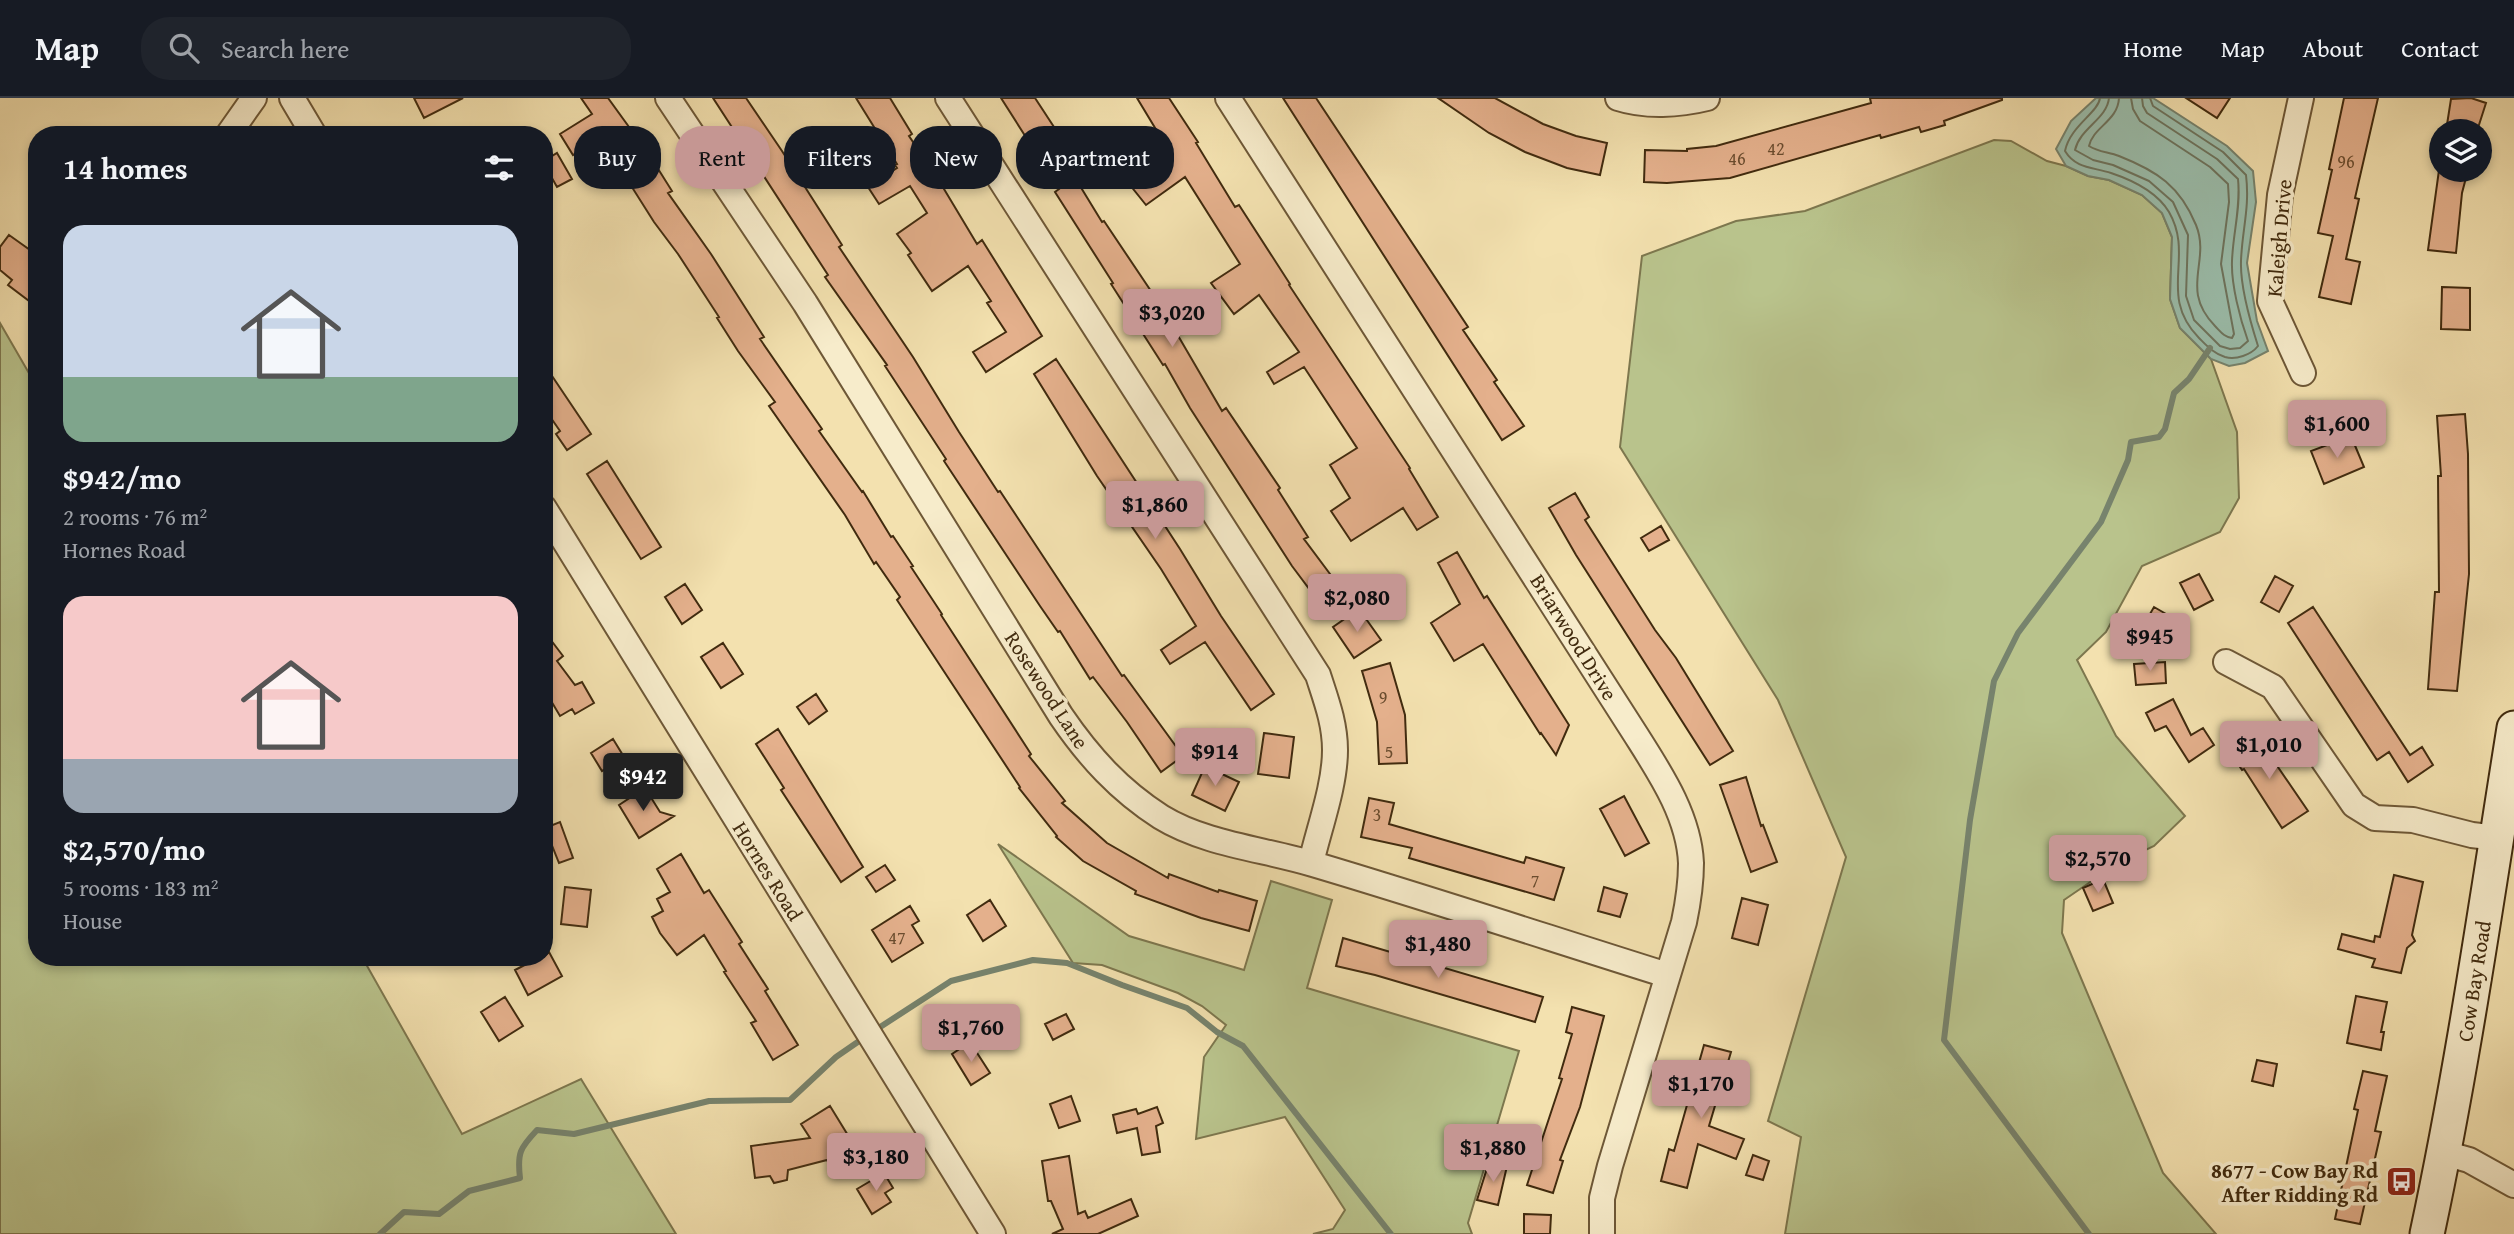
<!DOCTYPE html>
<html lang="en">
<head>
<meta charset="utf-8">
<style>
  body { margin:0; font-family:"Gentium Book Plus",serif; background:#20242c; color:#f1f3f6; height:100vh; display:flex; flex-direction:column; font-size:26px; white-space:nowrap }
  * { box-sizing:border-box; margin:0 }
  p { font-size:23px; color:#9ea1a6 }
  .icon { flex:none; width:38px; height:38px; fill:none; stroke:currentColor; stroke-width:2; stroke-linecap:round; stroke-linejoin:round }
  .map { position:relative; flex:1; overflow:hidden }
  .details { position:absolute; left:28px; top:28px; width:525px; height:840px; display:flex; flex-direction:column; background:#171b24; border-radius:28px; box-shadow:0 4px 10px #0003 }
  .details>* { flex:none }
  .guide { position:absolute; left:574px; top:28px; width:665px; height:63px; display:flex; gap:14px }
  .tools { position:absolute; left:2429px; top:21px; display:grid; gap:14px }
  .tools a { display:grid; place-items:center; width:63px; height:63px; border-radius:50%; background:#171b24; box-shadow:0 4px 10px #0003; font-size:35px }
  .price { position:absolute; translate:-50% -60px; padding:0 16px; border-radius:7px; background:#c59692; color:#111; font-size:23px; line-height:46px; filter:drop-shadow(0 2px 4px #0008) }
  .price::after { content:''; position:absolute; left:50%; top:42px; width:21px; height:16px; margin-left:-10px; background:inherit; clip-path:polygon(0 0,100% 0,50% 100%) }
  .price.on { background:#222; color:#fff }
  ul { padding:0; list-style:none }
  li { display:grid; align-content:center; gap:14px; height:371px; padding:0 35px }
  li span { display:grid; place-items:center; height:217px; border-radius:21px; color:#555 }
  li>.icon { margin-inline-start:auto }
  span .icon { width:126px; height:126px; fill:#fffc; stroke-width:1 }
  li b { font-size:30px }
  h2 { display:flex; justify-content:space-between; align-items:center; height:84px; padding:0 35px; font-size:30px }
  .tag { padding:0 24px; border-radius:28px; background:#171b24; box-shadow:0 4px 10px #0003; font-size:24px; line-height:63px }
  .tag.on { background:#c59692; color:#111 }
  header { display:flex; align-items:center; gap:42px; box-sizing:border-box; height:98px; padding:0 35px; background:#171b24; border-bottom:2px solid #363941 }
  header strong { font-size:33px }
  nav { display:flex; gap:38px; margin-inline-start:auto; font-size:24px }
  .search { width:490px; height:63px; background:#20242c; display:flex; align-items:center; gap:18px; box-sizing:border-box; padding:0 24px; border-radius:28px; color:#9ea1a6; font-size:26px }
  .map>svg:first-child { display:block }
</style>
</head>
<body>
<header>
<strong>Map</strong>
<div class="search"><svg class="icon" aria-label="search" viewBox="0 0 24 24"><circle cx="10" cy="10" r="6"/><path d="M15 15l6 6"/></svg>Search here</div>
<nav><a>Home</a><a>Map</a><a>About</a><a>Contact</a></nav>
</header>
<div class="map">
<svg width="2514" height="1136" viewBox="0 0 2514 1136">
  <rect width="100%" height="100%" fill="#f3e1af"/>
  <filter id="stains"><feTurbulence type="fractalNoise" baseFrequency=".00286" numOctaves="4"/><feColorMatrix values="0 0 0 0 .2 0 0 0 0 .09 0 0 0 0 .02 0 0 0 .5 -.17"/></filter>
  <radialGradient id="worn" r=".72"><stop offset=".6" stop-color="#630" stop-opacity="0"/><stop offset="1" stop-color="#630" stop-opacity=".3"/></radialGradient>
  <path fill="#b9c38c" stroke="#7d774e" stroke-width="2" d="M1994,42L2011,43L2047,63L2066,68L2088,78L2109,82L2142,97L2162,115L2172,139L2170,201L2180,230L2211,261L2237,334L2239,400L2220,434L2142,468L2106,534L2077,562L2116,638L2185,718L2154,748L2118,765L2064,802L2062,835L2163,1075L2216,1136H1785L1801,1039L1768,1023L1846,759L1778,602L1620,349L1642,158L1736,123L1805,113Z
    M0,225L37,289V859H362L462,1036L581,981L676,1136H0Z
    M998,746L1129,838L1244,872L1271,783L1332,802L1307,890L1519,953L1468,1125L1472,1136H1313L1333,1131L1345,1112L1285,1019L1196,1041L1204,959L1226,927L1202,908L1178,895L1102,867L1073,865Z"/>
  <path fill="#9bbeac" stroke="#77836d" stroke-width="2" d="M2096,0H2153L2227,48L2253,73L2256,104L2247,165L2257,223L2268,253L2245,265L2229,268L2211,261L2180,230L2170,201L2172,139L2162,115L2142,97L2109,82L2088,78L2066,68L2056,51L2071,23Z"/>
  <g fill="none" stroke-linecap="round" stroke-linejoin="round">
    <path stroke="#6e745e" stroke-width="2" d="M2100,0C2098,15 2070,28 2065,53C2076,71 2093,69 2111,75C2132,82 2157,94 2169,114C2195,159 2157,197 2199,240C2207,248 2213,255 2225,259C2236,262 2251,257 2258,248C2250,223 2240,189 2241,163C2242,132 2250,110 2246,77L2223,54L2153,8L2150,0
      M2109,0C2107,21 2080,30 2075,52L2093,62L2113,67L2149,83L2173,104L2188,137L2186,198L2194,222L2220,248L2230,251L2240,250L2248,243C2240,221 2231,186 2232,163C2233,135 2241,109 2238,81L2217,61L2147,15L2143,8L2142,0
      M2119,0C2118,23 2093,29 2089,48C2098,54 2109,54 2119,58C2157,73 2180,88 2196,127C2211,164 2179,191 2215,228C2221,234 2224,239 2232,240L2234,236L2221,166L2229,104L2228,86L2210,69L2140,23L2133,11L2131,0"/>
    <path stroke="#77836d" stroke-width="6" d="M874,933L951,883L1033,862L1067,865L1122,887L1187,910L1217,934L1243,948L1391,1136
      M380,1136L404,1114L439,1116L469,1093L520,1080C517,1055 520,1050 537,1032L574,1036L709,1003L790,1002L836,959L865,939
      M2089,1136L1944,942L1970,722L1994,583L2018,535L2101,424L2128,362L2131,344L2159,339L2165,331L2174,295L2189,281L2210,250"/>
  </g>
  <path fill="#e4b08c" stroke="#412b0f" stroke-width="2" d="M414,0H463L424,20Z
    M581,0H608L650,58L672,93L668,95L711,156L764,239L760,241L822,331L819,333L862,394L863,393L891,439L893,438L913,468L911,469L942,516L941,517L1031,656L1029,658L1065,703L1062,705L1107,745L1168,780L1169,776L1218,794L1219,792L1257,803L1249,833L1201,820L1135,796L1136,793L1083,763L1056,739L1057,738L1019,690L1020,689L897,502L900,499L876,464L874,466L845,417L769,308L775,304L738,253L717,220L719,219L678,156L654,124L623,75L627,73L603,38L573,57L560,36L592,16Z
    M713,0H746L782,53L842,147L839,149L913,259L959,334L998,394L1000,393L1122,578L1124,577L1183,658L1161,674L1127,624L1093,579L1090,581L1060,533L1058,534L1040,508L944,363L946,361L885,268L887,267L825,179L828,177Z
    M856,0H890L912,36L909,38L938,81L977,146L982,142L1042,238L986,274L973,254L1006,234L987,205L991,203L968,168L932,193L908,157L911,155L897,136L927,115L910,88L879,106L868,89L897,70L895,67L897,66Z
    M1001,0H1035L1054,29L1073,60L1066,65L1102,124L1104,123L1159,205L1222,313L1226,310L1280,390L1278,392L1308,439L1304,441L1336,484L1316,500L1292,468L1190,310L1165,266L1163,267L1111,186L1113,185L1055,94L1059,91Z
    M1137,0H1169L1198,44L1196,45L1235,109L1239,107L1290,186L1289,187L1410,370L1409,371L1438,419L1417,432L1403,410L1351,443L1331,413L1350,400L1330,367L1357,350L1304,269L1274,286L1267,274L1299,254L1259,197L1234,216L1211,185L1240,166L1185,79L1146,107L1130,87L1172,58Z
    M1283,0H1316L1468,229L1463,232L1497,282L1494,284L1524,328L1502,342Z
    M1438,0H1495L1543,26L1576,38L1607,45L1600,77L1567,70L1525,54L1489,35Z
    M1870,0H2002V2L1944,23L1945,27L1921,34L1919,29L1881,40L1880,37L1730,80L1667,85L1644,84L1645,52L1687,53V51L1716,48L1871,5Z
    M2186,0H2230L2217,20Z
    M2344,0H2378L2355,100L2359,101L2346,161L2360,164L2351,206L2319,199L2333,138L2318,135L2332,72L2329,71Z
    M2471,0L2486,5L2477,33H2446L2451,1Z
    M557,55L572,81L557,89L544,66V63Z
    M2439,72H2468L2462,95L2456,155L2428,152Z
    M9,137L37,157V209L8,187L12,182L0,172V149Z
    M2442,189L2470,190V232L2441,231Z
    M1056,261L1180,451L1221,518L1274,596L1251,612L1205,544L1170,566L1161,552L1196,528L1161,471L1097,378L1034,276Z
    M544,266L591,336L567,352L556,336L560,333L544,310Z
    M2465,316L2468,356L2469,476L2457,593L2428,591L2435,494H2439L2438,378H2441L2437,318Z
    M2351,338L2364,369L2324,386L2311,353Z
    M607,363L661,449L641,461L587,376Z
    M1575,395L1589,419L1585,422L1655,532L1676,560L1733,653L1710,667L1576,457L1549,410Z
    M1661,428L1669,442L1649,453L1641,440Z
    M1457,454L1484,500L1487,498L1569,627L1556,657L1541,635L1540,636L1483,546L1454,563L1431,525L1460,506L1438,465Z
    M2199,476L2213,502L2194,512L2180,485Z
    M2275,478L2293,488L2279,514L2261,504Z
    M685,486L702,512L682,526L665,499Z
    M2154,509L2180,524L2170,542L2143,528Z
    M2313,509L2410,657L2422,649L2433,667L2408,684L2389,654L2377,662L2288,525Z
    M1359,511L1381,542L1354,560L1333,529Z
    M544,533L563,558L557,563L575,587L582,584L594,605L575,616L572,611L560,618L544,591Z
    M723,545L743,576L721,590L701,559Z
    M2165,564L2166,585L2136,587L2134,566Z
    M1390,565L1405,617L1407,665L1379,666L1377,624L1362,573Z
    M816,596L827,613L809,626L797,609Z
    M2173,601L2191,637L2203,630L2214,647L2189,664L2166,628L2155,633L2146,615Z
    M778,631L863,769L841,784L781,692L784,690L756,646Z
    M1264,635L1294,639L1289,680L1258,676Z
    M2256,637L2308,713L2282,730L2244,671L2242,672L2230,654Z
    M613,641L624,659L602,673L591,655Z
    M1205,668L1239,684L1225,713L1192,697Z
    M1746,679L1761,728L1763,727L1777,764L1751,774L1720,687Z
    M645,690L660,714L674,718L639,740L619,707Z
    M1624,698L1649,745L1625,758L1600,711Z
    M1369,700L1394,705L1389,726L1524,765L1526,759L1564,770L1554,802L1409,760L1412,750L1361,739Z
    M560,724L573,760L559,765L545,730Z
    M681,756L704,795L709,792L742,844L739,846L768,891L765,893L798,947L773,962L751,925L756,923L724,874L726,873L704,837L677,857L660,835L652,819L663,813L657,801L670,794L657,771Z
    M885,767L895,782L876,794L866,779Z
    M2394,777L2423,784L2412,837L2415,843L2407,850L2401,875L2372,869L2375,861L2338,851L2342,836L2374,844L2375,838L2380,839Z
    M2103,781L2113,805L2093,813L2083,790Z
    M565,789L591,792L587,829L561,826Z
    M1604,789L1627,796L1620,819L1598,813Z
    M1742,800L1768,807L1758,847L1732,840Z
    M990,802L1006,828L983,843L967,817Z
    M910,808L919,823L912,827L923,845L892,864L872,832Z
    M1343,840L1543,899L1535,924L1375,877L1336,868Z
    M549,854L562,878L528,897L515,872L540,859H544Z
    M2356,898L2387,904L2381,934H2384L2381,952L2347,945Z
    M505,899L523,928L499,943L481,914Z
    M1572,909L1604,918L1580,1009L1560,1062L1563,1063L1553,1095L1527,1087L1562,981L1559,980L1572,936L1566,934Z
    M1066,916L1074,931L1053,942L1045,926Z
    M970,944L990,975L971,987L952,956Z
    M1704,947L1731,954L1709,1028L1744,1041L1736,1061L1698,1046L1687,1090L1661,1083L1669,1051L1674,1053Z
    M2257,962L2277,966L2273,988L2252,983Z
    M2363,973L2387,978L2375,1033L2381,1034L2360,1126L2335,1121L2358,1012L2354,1011Z
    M1071,998L1080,1023L1059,1030L1050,1006Z
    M830,1008L857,1052L831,1069L827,1062L788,1072L787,1082L774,1085L770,1078L755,1080L751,1048L810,1040L801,1026Z
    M1157,1009L1163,1025L1156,1028L1160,1054L1142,1057L1137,1030L1117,1035L1113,1017L1136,1011L1138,1016Z
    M1753,1057L1769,1063L1763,1082L1746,1077Z
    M1069,1058L1078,1116L1085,1113L1088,1120L1131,1101L1138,1118L1098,1136H1052L1063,1131L1051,1103H1048L1042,1063Z
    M1489,1064L1507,1068L1498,1107L1477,1102Z
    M884,1075L893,1090L885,1095L891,1104L872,1116L857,1091Z
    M1524,1116L1551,1117L1550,1136H1524Z"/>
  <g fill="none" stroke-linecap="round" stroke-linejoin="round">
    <defs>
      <path id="minor" d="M292,0L314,37
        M668,0L805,205L1061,618C1089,659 1119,692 1161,719C1205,746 1263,751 1313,766C1431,801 1549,840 1667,877
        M948,0L1318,577C1326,602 1335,625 1335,652C1335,688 1319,730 1311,765
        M1228,0L1636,637C1660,675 1689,718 1691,765C1691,785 1688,805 1684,824L1610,1068L1602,1100V1136
        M1618,0C1646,9 1679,7 1707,0
        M2301,0L2280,97L2270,203L2303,275
        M228,37L254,0
        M544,410L993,1136
        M2226,564L2273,589L2354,707L2375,720L2413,722L2472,737L2497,740
        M2444,1055L2469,1062L2514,1087"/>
      <path id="secondary" d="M2427,1136C2463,968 2487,799 2514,630"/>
    </defs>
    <use href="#minor" stroke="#6e5837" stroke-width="28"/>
    <use href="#secondary" stroke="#412b0f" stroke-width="37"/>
    <use href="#minor" stroke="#f7eccb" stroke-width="24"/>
    <use href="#secondary" stroke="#f7eccb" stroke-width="33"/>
  </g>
  <defs>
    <symbol id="bus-square" viewBox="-11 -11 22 22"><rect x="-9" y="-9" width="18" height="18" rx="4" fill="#8f2418" stroke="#f7eccb"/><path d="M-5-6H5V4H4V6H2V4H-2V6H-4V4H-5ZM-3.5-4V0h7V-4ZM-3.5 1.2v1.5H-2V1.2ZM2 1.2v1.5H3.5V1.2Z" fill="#fff"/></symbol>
  </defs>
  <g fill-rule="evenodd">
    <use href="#bus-square" x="2384" y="1066" width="35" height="35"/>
  </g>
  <g text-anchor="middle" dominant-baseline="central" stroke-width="7" stroke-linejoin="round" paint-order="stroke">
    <g font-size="18" fill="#6a4c2e">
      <text x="1776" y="50">42</text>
      <text x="1737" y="60">46</text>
      <text x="2346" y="63">96</text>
      <text x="1383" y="599">9</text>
      <text x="1389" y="653">5</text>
      <text x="1377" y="716">3</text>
      <text x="1535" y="782">7</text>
      <text x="897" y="839">47</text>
    </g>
    <g font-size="21" fill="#412b0f" stroke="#f7eccb">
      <text transform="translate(2279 140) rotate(-85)">Kaleigh Drive</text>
      <text transform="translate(1574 539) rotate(58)">Briarwood Drive</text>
      <text transform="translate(1047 592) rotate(57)">Rosewood Lane</text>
      <text transform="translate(768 773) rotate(58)">Hornes Road</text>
      <text transform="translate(2474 883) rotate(-81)">Cow Bay Road</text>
    </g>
    <g font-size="21" font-weight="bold" fill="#412b0f" stroke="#f7eccb" text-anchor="end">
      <text x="2378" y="1072">8677 - Cow Bay Rd<tspan x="2378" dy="24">After Ridding Rd</tspan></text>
    </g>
  </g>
  <rect width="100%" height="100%" filter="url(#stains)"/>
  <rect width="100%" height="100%" fill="url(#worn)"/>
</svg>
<div class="tools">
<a><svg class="icon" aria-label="layers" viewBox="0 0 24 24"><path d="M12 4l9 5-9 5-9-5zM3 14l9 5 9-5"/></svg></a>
</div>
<b class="price" style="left:1172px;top:251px">$3,020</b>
<b class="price" style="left:2337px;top:362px">$1,600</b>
<b class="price" style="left:1155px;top:443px">$1,860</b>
<b class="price" style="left:1357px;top:536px">$2,080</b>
<b class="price" style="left:2150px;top:575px">$945</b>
<b class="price" style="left:2269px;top:683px">$1,010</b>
<b class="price" style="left:1215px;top:690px">$914</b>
<b class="price on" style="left:643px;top:715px">$942</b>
<b class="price" style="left:2098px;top:797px">$2,570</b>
<b class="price" style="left:1438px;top:882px">$1,480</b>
<b class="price" style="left:971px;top:966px">$1,760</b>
<b class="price" style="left:1701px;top:1022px">$1,170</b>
<b class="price" style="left:1493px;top:1086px">$1,880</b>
<b class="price" style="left:876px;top:1095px">$3,180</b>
<div class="guide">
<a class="tag">Buy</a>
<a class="tag on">Rent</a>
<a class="tag">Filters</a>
<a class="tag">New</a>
<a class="tag">Apartment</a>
</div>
<section class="details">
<h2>14 homes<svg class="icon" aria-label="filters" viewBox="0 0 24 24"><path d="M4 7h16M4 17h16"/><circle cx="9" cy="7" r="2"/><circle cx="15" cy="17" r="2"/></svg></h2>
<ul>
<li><span style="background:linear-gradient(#c9d6e8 70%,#7fa58c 0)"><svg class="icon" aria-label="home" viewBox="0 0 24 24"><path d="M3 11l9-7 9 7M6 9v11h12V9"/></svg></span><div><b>$942/mo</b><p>2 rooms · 76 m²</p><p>Hornes Road</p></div></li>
<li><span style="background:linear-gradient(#f6c9c9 75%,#9aa5b1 0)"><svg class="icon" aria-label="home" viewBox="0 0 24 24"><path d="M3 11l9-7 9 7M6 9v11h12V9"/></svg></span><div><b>$2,570/mo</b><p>5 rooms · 183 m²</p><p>House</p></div></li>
</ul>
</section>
</div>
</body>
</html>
